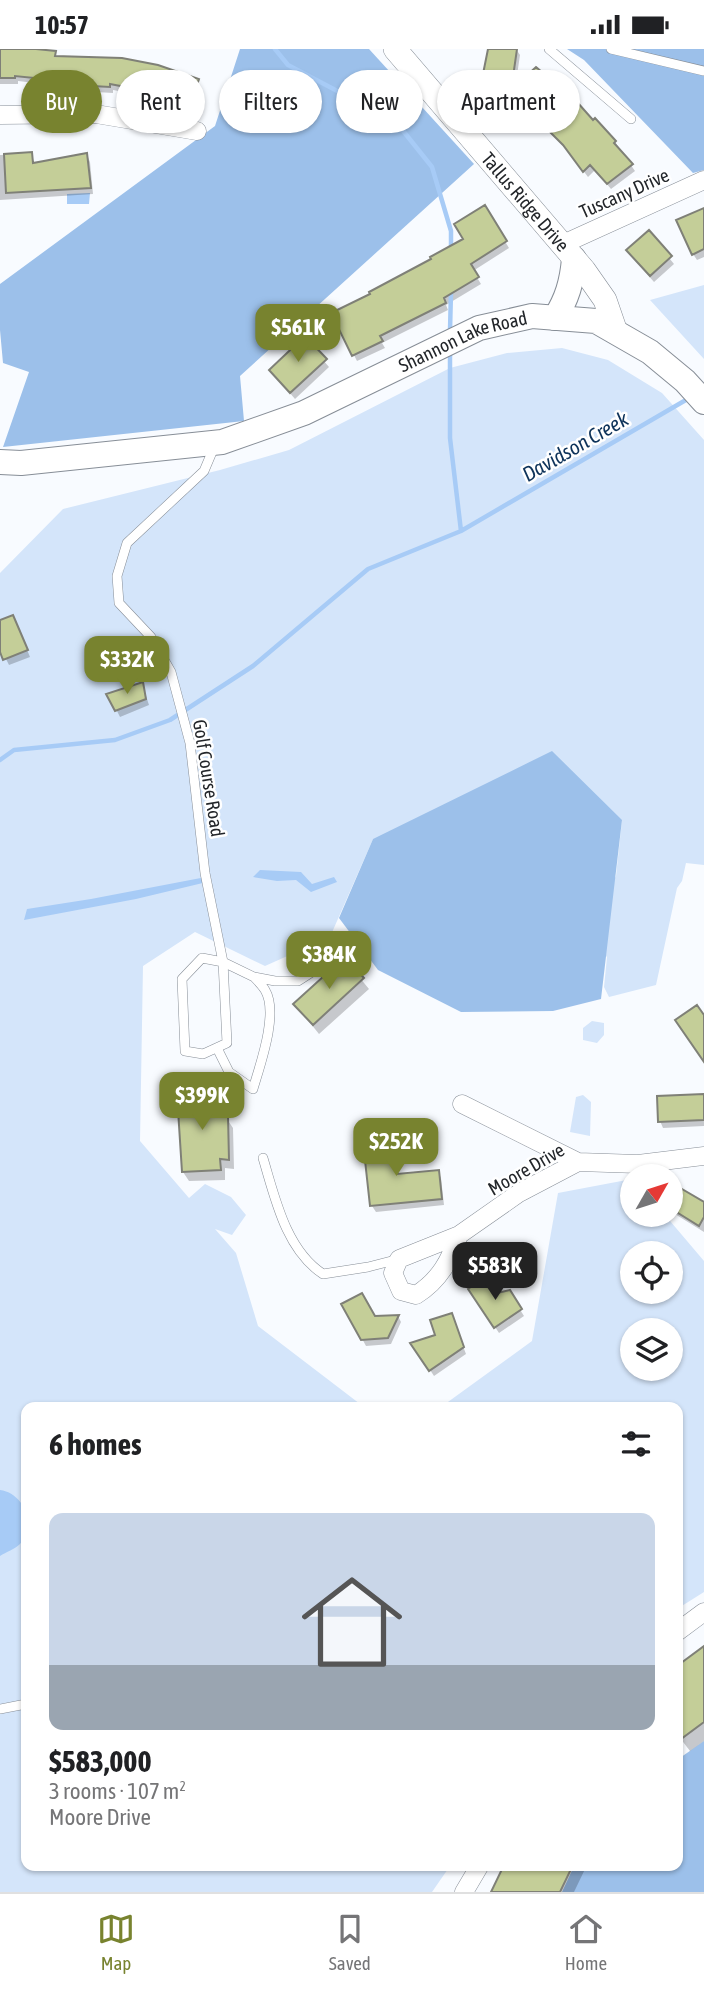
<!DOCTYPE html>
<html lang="en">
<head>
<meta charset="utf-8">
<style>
  body { margin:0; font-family:"Asap Condensed",sans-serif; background:#f2f2f2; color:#202124; height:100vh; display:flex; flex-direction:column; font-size:26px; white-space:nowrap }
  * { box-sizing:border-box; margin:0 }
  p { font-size:23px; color:#757577 }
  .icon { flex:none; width:38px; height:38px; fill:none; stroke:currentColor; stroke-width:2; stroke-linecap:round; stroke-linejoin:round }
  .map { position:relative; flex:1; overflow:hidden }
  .drawer { position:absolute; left:21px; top:1353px; width:662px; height:469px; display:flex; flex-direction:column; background:#fff; border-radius:14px; box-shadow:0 2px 5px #0004 }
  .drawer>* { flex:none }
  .banner { position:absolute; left:21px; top:21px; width:663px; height:63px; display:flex; gap:14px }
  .needle { width:46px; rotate:51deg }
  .controls { position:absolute; left:620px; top:1115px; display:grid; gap:14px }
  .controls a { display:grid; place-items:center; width:63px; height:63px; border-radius:50%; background:#fff; box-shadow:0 2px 5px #0004; font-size:35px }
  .price { position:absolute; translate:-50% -60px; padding:0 16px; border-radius:14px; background:#78832f; color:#fff; font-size:23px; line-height:46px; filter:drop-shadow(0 2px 4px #0008) }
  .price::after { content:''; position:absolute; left:50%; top:42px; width:21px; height:16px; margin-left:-10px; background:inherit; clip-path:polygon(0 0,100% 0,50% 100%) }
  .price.on { background:#222; color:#fff }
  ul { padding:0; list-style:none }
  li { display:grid; align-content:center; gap:14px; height:371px; padding:0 28px }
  li span { display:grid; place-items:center; height:217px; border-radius:14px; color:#555 }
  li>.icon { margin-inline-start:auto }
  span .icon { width:126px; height:126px; fill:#fffc; stroke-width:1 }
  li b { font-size:30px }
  h2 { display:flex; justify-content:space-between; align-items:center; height:84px; padding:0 28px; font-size:30px }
  .pill { padding:0 24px; border-radius:32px; background:#fff; box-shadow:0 2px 5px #0004; font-size:24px; line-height:63px }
  .pill.on { background:#78832f; color:#fff }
  .status { display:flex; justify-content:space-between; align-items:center; height:49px; padding:0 35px; background:#fff; direction:ltr }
  .status svg { height:19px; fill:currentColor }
  .tabs { display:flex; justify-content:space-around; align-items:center; height:98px; border-top:2px solid #e0e0e0; background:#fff; font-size:19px; color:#757577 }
  .tabs a { display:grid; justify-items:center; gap:4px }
  .tabs .on { color:#78832f }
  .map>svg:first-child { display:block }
</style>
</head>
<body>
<div class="status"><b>10:57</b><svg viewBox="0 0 49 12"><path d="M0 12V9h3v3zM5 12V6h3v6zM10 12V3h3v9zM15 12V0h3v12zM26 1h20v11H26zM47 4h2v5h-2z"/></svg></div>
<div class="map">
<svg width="704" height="1843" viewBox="0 0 704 1843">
  <rect width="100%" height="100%" fill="#f8fbff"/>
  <path fill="#d4e5fa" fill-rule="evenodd" d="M704,236V310L650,251Z
    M562,299L608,311L662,344L704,391V816L686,814L682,832L677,839L656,936L609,948L604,938L607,908L600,902L605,848L616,827L622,771L373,790L330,888L265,917L195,883L143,917L140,1092L189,1149L205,1135L231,1148L246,1166L232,1186L215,1180L236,1204L258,1277L364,1358H26V1816L450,1817L432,1843H0V524L63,460L220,421L289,401L450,319L507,304Z
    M592,972L604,974V986L597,994L583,991V979Z
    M583,1046L591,1053L590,1087L570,1083L576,1048Z
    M632,1130V1166H665L704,1212V1543L677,1560V1358H441L532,1292L558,1144ZM632,1204H670V1242H632ZM632,1281H670V1320H632Z"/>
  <path fill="#9cc0ea" d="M240,0H369L474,115L240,327L244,372L3,398L29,323L3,314L0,281V235L215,77Z
    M567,0H704V121L693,124L584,11Z
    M552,702L622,771L601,950L553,962L461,963L378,921L339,869L373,790Z
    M704,1692V1843H562L574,1817L677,1816V1711Z"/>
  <path fill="#a7cbf6" d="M90,144L89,155H67V145Z
    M260,821L301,823L312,835L334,828L337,833L311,843L296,831L277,832L253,828Z
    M206,828L207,833L136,850L24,871L27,860L91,850Z
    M0,1441C25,1444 37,1479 20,1495C15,1500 6,1503 0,1507Z"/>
  <path fill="#0003" d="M489,0H516L520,6L515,40L593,73L615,93L635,122L611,140L595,121L588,128L569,103L534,68L528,73L510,53L507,47L514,40L488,36L484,30Z
    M0,1L54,4L57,9L197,31L201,38L192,65L166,56L163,50L113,41V44L79,42L78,39L18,32V35H0Z
    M31,105L35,115L87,106L90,113L93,145L0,151V106Z
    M484,158L509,199L473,222L481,235L446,256L448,261L382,294L385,299L357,312L333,265L433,211L465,190Z
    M704,161V208L697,211L693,205Z
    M649,184L674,215L654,233L632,208Z
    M305,290L329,318L295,350L271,322Z
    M0,573L16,574L30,608L9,616L0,598Z
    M142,635L149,656L120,668L109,646Z
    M346,912L369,940L319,985L295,955Z
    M216,1045L221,1055L222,1063L233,1079L234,1120L225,1119V1131L189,1132L183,1123Z
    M704,1047V1077L663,1079L660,1072Z
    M392,1092L396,1098L399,1127L438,1123L441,1129L444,1156L376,1163L372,1157L365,1095Z
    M670,1135L704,1155V1183L670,1162Z
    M509,1243L524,1267L499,1284L474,1246Z
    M344,1256L374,1269L398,1267L401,1273L391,1295L366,1297Z
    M451,1266L466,1305L434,1327L413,1295L437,1287Z
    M704,1599V1692L690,1702L677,1685Z
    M514,1816H587L574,1843H493Z"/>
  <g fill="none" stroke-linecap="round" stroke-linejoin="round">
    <path stroke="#a7cbf6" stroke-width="4.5" d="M275,0L288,16L396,73L432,118L451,182V201
      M450,282L451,242
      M450,301V389L461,482
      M0,711L14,701L115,691L170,671L253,617L368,520L461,482L691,348"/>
  </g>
  <path fill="#c4ce98" stroke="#7f8077" stroke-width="2" d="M0,0H36L56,2L55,7L122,9L158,16L199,30L189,59L161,50L162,45L110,35V38L74,36V33L15,27V29H0Z
    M488,0H517L512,35L482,30Z
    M536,18L569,46L570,45L593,71L595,69L616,92L614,94L633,115L607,135L590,116L583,123L563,96L530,63L523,68L505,46Z
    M32,103L33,114L87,104L91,139L6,144L4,105Z
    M485,156L507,192L471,215L479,228L444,249L446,254L380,287L383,292L352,307L331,264L370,245L369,243L431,210L430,208L463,190L454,175Z
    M704,159V200L692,206L676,171Z
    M649,181L672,207L650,227L626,201Z
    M305,287L327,310L290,344L269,321Z
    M13,566L28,601L3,611L0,603V571Z
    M143,633L146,650L115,662L106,645Z
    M346,909L364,929L313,976L293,955L335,917Z
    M697,956L704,966V1013L675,971Z
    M217,1043V1056L228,1067L229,1111L220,1110L221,1121L182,1123L177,1045Z
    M704,1045V1071L658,1073L657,1047Z
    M393,1090L397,1125L439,1121L442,1150L370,1157L363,1093Z
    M670,1133L704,1153V1168L699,1177L670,1159Z
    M486,1227L497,1244L510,1241L522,1260L494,1279L468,1240Z
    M362,1244L375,1267L399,1266L388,1289L361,1291L341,1255Z
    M452,1264L464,1298L429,1322L410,1294L435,1286L430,1271Z
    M704,1597V1673L677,1693V1617Z
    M504,1816H573L560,1843H491Z"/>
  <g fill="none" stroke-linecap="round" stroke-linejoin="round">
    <defs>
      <path id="service" d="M549,0L631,70
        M611,0L704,22
        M215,396L204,422L127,494L117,527L119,554L151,588L171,623L190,694L205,824L223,913L227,994L203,1005L185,1002L182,930L202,909L223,913L254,928L275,932H298L354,896
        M217,999L229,1023L253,1040C260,1016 279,964 265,941C262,936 258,932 254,928
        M263,1109C275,1149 286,1201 323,1225L368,1218L399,1210
        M0,1660L26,1655"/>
      <path id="minor" d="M0,66L96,65L197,82
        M561,196L704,131
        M462,1055L578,1113
        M459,1186C450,1211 440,1231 416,1246L401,1242L393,1224L399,1210L459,1186L519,1144L578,1113L638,1115L704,1107
        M677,1583L704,1563
        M464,1843L480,1816"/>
      <g id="tertiary">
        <path id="s1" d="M395,0L584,221L605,251L616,283"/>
      </g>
      <g id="secondary">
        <path d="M555,269C567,250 572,233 574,210"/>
        <path id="s2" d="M0,413L21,414L222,393L304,364L479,279L532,267L596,272L650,303L685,332L704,353"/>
      </g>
    </defs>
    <use href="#service" stroke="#878e97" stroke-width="10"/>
    <use href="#minor" stroke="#878e97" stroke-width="19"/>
    <use href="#tertiary" stroke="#878e97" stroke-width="24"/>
    <use href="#secondary" stroke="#878e97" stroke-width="26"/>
    <use href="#service" stroke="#fff" stroke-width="9"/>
    <use href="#minor" stroke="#fff" stroke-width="18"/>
    <use href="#tertiary" stroke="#fff" stroke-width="23"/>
    <use href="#secondary" stroke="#fff" stroke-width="24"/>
  </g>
  <g text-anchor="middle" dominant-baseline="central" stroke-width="5" stroke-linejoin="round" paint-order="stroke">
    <g font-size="19" fill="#23262a" stroke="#fff">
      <text transform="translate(624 144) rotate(-24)">Tuscany Drive</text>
      <text stroke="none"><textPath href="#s1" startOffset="201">Tallus Ridge Drive</textPath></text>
      <text stroke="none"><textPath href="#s2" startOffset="485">Shannon Lake Road</textPath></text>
      <text transform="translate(209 729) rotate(81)">Golf Course Road</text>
      <text transform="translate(526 1120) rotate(-30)">Moore Drive</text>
    </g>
    <g font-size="21" font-style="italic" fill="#0e335a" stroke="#fff">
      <text transform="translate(575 397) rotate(-30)">Davidson Creek</text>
    </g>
  </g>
</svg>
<div class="controls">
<a><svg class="needle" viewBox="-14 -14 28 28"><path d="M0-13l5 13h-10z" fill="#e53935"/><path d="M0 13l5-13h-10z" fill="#757577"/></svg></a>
<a><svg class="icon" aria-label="locate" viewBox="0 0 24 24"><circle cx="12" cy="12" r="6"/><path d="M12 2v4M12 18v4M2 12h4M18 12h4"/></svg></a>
<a><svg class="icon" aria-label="layers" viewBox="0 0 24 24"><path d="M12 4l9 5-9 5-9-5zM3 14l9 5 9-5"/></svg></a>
</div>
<b class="price" style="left:298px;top:315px">$561K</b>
<b class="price" style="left:127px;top:647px">$332K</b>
<b class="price" style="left:329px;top:942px">$384K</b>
<b class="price" style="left:202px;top:1083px">$399K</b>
<b class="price" style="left:396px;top:1129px">$252K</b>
<b class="price on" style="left:495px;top:1253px">$583K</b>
<div class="banner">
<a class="pill on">Buy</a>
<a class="pill">Rent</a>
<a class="pill">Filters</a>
<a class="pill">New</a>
<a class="pill">Apartment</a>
</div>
<section class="drawer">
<h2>6 homes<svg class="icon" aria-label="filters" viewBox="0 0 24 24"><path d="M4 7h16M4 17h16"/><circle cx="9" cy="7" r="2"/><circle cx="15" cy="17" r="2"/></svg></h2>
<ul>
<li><span style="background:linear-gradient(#c9d6e8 70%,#9aa5b1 0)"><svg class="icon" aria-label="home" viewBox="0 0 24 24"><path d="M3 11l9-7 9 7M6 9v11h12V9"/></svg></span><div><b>$583,000</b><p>3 rooms · 107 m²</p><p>Moore Drive</p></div></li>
</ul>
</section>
</div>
<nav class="tabs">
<a class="on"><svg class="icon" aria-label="map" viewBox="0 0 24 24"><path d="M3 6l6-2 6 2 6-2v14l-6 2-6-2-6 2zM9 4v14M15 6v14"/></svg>Map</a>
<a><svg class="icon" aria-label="saved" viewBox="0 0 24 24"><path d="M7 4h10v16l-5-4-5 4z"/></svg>Saved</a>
<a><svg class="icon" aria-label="home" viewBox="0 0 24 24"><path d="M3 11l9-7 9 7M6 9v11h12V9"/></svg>Home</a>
</nav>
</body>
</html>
